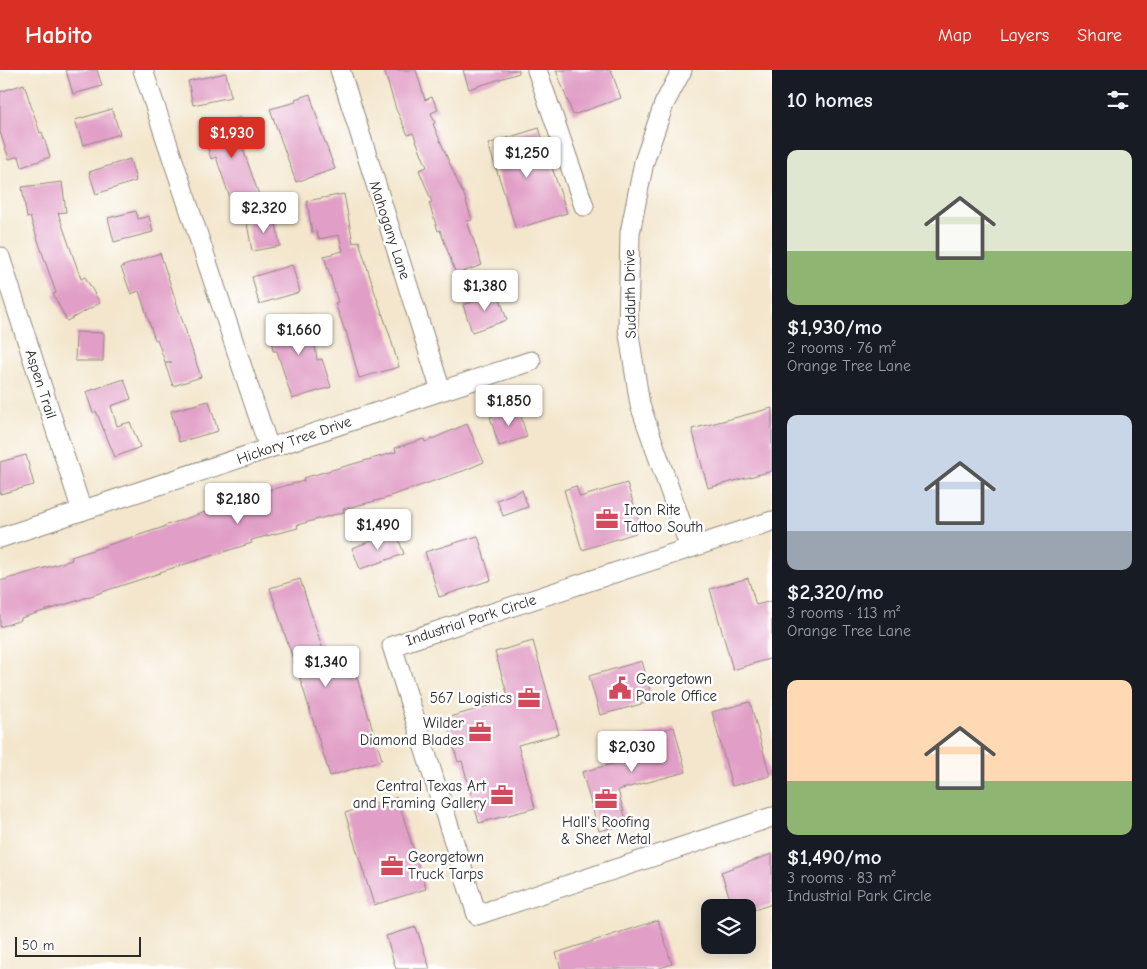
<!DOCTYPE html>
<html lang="en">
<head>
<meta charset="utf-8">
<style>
  body { margin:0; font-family:"Comic Neue",sans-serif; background:#242831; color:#f1f3f6; height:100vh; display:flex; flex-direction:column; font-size:19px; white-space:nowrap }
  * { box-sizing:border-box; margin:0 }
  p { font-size:16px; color:#9ea1a6 }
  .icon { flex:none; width:28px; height:28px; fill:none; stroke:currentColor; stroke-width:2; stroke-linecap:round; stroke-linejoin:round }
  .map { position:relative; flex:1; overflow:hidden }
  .panel { display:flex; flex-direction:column; background:#171b24; width:375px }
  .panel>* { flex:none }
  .fabs { position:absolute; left:701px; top:829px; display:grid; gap:10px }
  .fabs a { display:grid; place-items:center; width:55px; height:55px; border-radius:10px; background:#171b24; box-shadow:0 2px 12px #0003; font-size:25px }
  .scale { position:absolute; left:15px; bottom:12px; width:126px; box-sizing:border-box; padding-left:5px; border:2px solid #2b2b2b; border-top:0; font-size:14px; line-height:18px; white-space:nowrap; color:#2b2b2b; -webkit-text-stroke:4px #fff; paint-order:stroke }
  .price { position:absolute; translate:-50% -42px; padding:0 11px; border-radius:5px; background:#fff; color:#222; font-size:16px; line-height:32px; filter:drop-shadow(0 1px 2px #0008) }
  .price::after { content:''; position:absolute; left:50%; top:30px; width:15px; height:11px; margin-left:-8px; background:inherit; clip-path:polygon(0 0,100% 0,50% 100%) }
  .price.active { background:#d93025; color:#fff }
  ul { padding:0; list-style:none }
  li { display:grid; align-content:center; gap:10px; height:265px; padding:0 15px }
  li span { display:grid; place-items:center; height:155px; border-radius:10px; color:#555 }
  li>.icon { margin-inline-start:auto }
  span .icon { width:90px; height:90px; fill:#fffc; stroke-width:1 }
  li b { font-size:21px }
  h2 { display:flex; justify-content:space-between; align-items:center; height:60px; padding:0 15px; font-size:21px }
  header { display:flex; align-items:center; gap:30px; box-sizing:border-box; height:70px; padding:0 25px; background:#d93025; color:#fff }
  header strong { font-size:24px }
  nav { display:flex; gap:28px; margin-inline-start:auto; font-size:18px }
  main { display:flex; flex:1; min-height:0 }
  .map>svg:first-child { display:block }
</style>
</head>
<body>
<header>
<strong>Habito</strong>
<nav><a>Map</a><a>Layers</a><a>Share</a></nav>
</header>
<main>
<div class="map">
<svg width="772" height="899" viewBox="0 0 772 899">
  <rect width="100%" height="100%" fill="#fff"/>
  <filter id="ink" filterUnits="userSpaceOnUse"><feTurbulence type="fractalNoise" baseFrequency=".02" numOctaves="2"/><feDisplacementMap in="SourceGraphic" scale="10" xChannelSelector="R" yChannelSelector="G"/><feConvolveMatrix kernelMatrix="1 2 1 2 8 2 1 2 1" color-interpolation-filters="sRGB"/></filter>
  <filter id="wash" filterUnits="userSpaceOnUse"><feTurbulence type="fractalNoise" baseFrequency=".0096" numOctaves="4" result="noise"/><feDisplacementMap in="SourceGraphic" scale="20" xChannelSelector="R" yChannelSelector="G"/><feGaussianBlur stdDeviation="1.12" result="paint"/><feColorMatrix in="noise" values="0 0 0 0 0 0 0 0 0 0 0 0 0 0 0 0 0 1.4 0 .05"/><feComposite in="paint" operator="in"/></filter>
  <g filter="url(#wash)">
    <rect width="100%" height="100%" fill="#f3e6cc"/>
    <g id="blocks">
      <path fill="#e19ec6" d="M66,0H97L102,16L73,24Z
        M384,0H416L425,30L432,27L438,40L431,43L435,53L433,54L462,122H463L472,150L467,151L482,195L456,204L440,160L438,161L429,133L432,132L419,100L427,97L413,63L408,65L396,39Z
        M463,0H519V3L469,19Z
        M556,0H611L621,28L573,45Z
        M226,3L231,27L193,35L188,11Z
        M24,14L40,63L42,62L50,87L22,97L19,86L9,89L0,62V22Z
        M310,24L319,53H318L335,99L296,112L270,39L296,32L295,29Z
        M112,39L120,64L83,75L75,50Z
        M240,48L248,77L243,79L259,125L232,134L216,87L211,89L202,60Z
        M539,58L567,143L516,159L488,74Z
        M130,89L136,111L96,124L89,102Z
        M62,112L66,142L58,143L81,209L85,207L100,233L67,251L53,224L56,223L30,147L27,148L22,117Z
        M344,124L353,173L359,171L374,220L390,266L399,297L359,308L346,261H345L335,233L338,232L324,186L343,181L339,165L319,169L316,161L312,162L307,131Z
        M136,141L138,149L149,146L153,162L114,172L108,148Z
        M275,148L280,176L252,181L247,153Z
        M160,183L201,307L173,316L165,294L172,292H165L157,269L155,270L139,221L131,224L121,197Z
        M292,195L300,222L259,234L252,207Z
        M498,223L507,250L472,262L463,235Z
        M311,245L317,290L322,289L331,317L292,329L277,281H273L269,251Z
        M76,262L104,263L103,291H75Z
        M124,309L131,329L111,336L117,356L130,352L140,377L115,387L96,341L93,343L86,322Z
        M209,331L218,361L179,372L171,341Z
        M772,338V401L708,418L692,359Z
        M519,339L527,367L499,376L490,347Z
        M467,354L484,392L463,401L390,426L391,427L343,439L344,442L297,455L298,458L251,470L252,473L160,502V503L114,518L67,534L21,548V550L0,557V511L72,490L71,487L164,457V456L226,435L229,443L260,433L257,423L304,411L303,408L396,382L395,378L424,369L425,372Z
        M26,385L34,415L0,424V392Z
        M627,413L642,461L582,480L564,420L576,416L580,427Z
        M522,420L528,437L503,446L497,430Z
        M396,462L404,484L360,499L352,478Z
        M478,466L491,510L439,527L425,482Z
        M748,508L756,535L772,531V588L733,600L710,519Z
        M300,509L331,605L354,598L382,690L330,706L299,605H298L270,518Z
        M533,571L559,664L518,675L535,738L479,753L462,691L458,692L446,648L509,630L495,582Z
        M642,591L653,631L600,645L589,606Z
        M750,632L770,706L732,716L712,642Z
        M674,657L686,702L618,720L627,754L599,761L582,702L619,692L614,674Z
        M397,727L426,819L374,835L345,743Z
        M772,784V834L748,842V838H733L721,802Z
        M658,850L672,894L657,899H561L556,883Z
        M416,857L430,899H396L386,866Z"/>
    </g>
  </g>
  <g filter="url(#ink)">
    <use href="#blocks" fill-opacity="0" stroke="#8f887c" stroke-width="1"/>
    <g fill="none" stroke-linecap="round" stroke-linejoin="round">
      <defs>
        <path id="minor" d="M143,0L269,378
          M340,0L441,321
          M537,0L584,136
          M682,0L664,34L644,92L630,163L628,258L640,335L690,478
          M0,187L82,441
          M772,451L392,576L477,845L772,747
          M0,468L531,291"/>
      </defs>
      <use href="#minor" stroke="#8f887c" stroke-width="21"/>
      <use href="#minor" stroke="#fff" stroke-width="19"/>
    </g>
  </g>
  <defs>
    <symbol id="office-bare" viewBox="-9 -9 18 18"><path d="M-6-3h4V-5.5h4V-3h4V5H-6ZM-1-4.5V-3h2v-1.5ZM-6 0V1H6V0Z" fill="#d1495b" stroke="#fff" stroke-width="2.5" paint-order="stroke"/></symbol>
    <symbol id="civic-bare" viewBox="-9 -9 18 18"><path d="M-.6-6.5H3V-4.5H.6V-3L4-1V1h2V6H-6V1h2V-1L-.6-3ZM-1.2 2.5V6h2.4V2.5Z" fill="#d1495b" stroke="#fff" stroke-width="2.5" paint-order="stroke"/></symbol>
  </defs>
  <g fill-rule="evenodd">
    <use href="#office-bare" x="591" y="433" width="32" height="32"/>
    <use href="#civic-bare" x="604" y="602" width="32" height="32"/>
    <use href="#office-bare" x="513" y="612" width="32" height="32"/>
    <use href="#office-bare" x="464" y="646" width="32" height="32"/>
    <use href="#office-bare" x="486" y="709" width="32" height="32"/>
    <use href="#office-bare" x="590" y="713" width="32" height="32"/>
    <use href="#office-bare" x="376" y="780" width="32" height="32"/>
  </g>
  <g text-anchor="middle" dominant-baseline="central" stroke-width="5" stroke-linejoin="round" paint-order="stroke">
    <g font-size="15" fill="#2b2b2b" stroke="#fff">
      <text transform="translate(390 160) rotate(72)">Mahogany Lane</text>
      <text transform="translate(630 224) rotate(-91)">Sudduth Drive</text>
      <text transform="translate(41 314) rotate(72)">Aspen Trail</text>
      <text transform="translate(294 370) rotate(-19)">Hickory Tree Drive</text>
      <text transform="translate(471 550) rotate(-18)">Industrial Park Circle</text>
    </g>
    <g font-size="15" fill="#2b2b2b" stroke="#fff" text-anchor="start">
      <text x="624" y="440">Iron Rite<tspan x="624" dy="17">Tattoo South</tspan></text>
      <text x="636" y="609">Georgetown<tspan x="636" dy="17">Parole Office</tspan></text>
      <text x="512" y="628" text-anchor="end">567 Logistics</text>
      <text x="464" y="653" text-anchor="end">Wilder<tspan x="464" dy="17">Diamond Blades</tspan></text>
      <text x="486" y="716" text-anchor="end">Central Texas Art<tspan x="486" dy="17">and Framing Gallery</tspan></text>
      <text x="606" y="752" text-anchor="middle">Hall's Roofing<tspan x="606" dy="17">&amp; Sheet Metal</tspan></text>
      <text x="408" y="787">Georgetown<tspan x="408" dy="17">Truck Tarps</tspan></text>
    </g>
  </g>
</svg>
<div class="fabs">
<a><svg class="icon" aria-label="layers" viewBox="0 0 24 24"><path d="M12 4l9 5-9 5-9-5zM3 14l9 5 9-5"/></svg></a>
</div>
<div class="scale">50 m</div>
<b class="price active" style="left:232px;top:89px">$1,930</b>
<b class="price" style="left:527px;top:109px">$1,250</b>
<b class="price" style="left:264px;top:164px">$2,320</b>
<b class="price" style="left:485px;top:242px">$1,380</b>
<b class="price" style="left:299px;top:286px">$1,660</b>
<b class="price" style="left:509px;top:357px">$1,850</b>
<b class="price" style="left:238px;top:455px">$2,180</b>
<b class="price" style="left:378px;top:481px">$1,490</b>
<b class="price" style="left:326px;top:618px">$1,340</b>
<b class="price" style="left:632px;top:703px">$2,030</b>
</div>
<section class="panel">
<h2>10 homes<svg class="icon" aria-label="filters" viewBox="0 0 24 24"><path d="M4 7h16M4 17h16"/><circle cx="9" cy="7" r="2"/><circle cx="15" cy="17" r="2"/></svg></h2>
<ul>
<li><span style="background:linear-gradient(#dfe7d0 65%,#8fb573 0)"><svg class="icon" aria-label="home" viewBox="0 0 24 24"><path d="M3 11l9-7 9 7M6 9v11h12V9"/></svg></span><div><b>$1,930/mo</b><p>2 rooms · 76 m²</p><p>Orange Tree Lane</p></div></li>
<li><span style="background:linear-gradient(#c9d6e8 75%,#9aa5b1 0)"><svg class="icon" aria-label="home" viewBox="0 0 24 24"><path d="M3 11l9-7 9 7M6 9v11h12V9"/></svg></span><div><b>$2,320/mo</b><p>3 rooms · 113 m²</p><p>Orange Tree Lane</p></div></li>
<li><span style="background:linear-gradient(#ffd9b3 65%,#8fb573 0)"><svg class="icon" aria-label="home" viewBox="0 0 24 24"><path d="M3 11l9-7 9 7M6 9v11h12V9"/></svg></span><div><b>$1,490/mo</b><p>3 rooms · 83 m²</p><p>Industrial Park Circle</p></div></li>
</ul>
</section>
</main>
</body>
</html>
